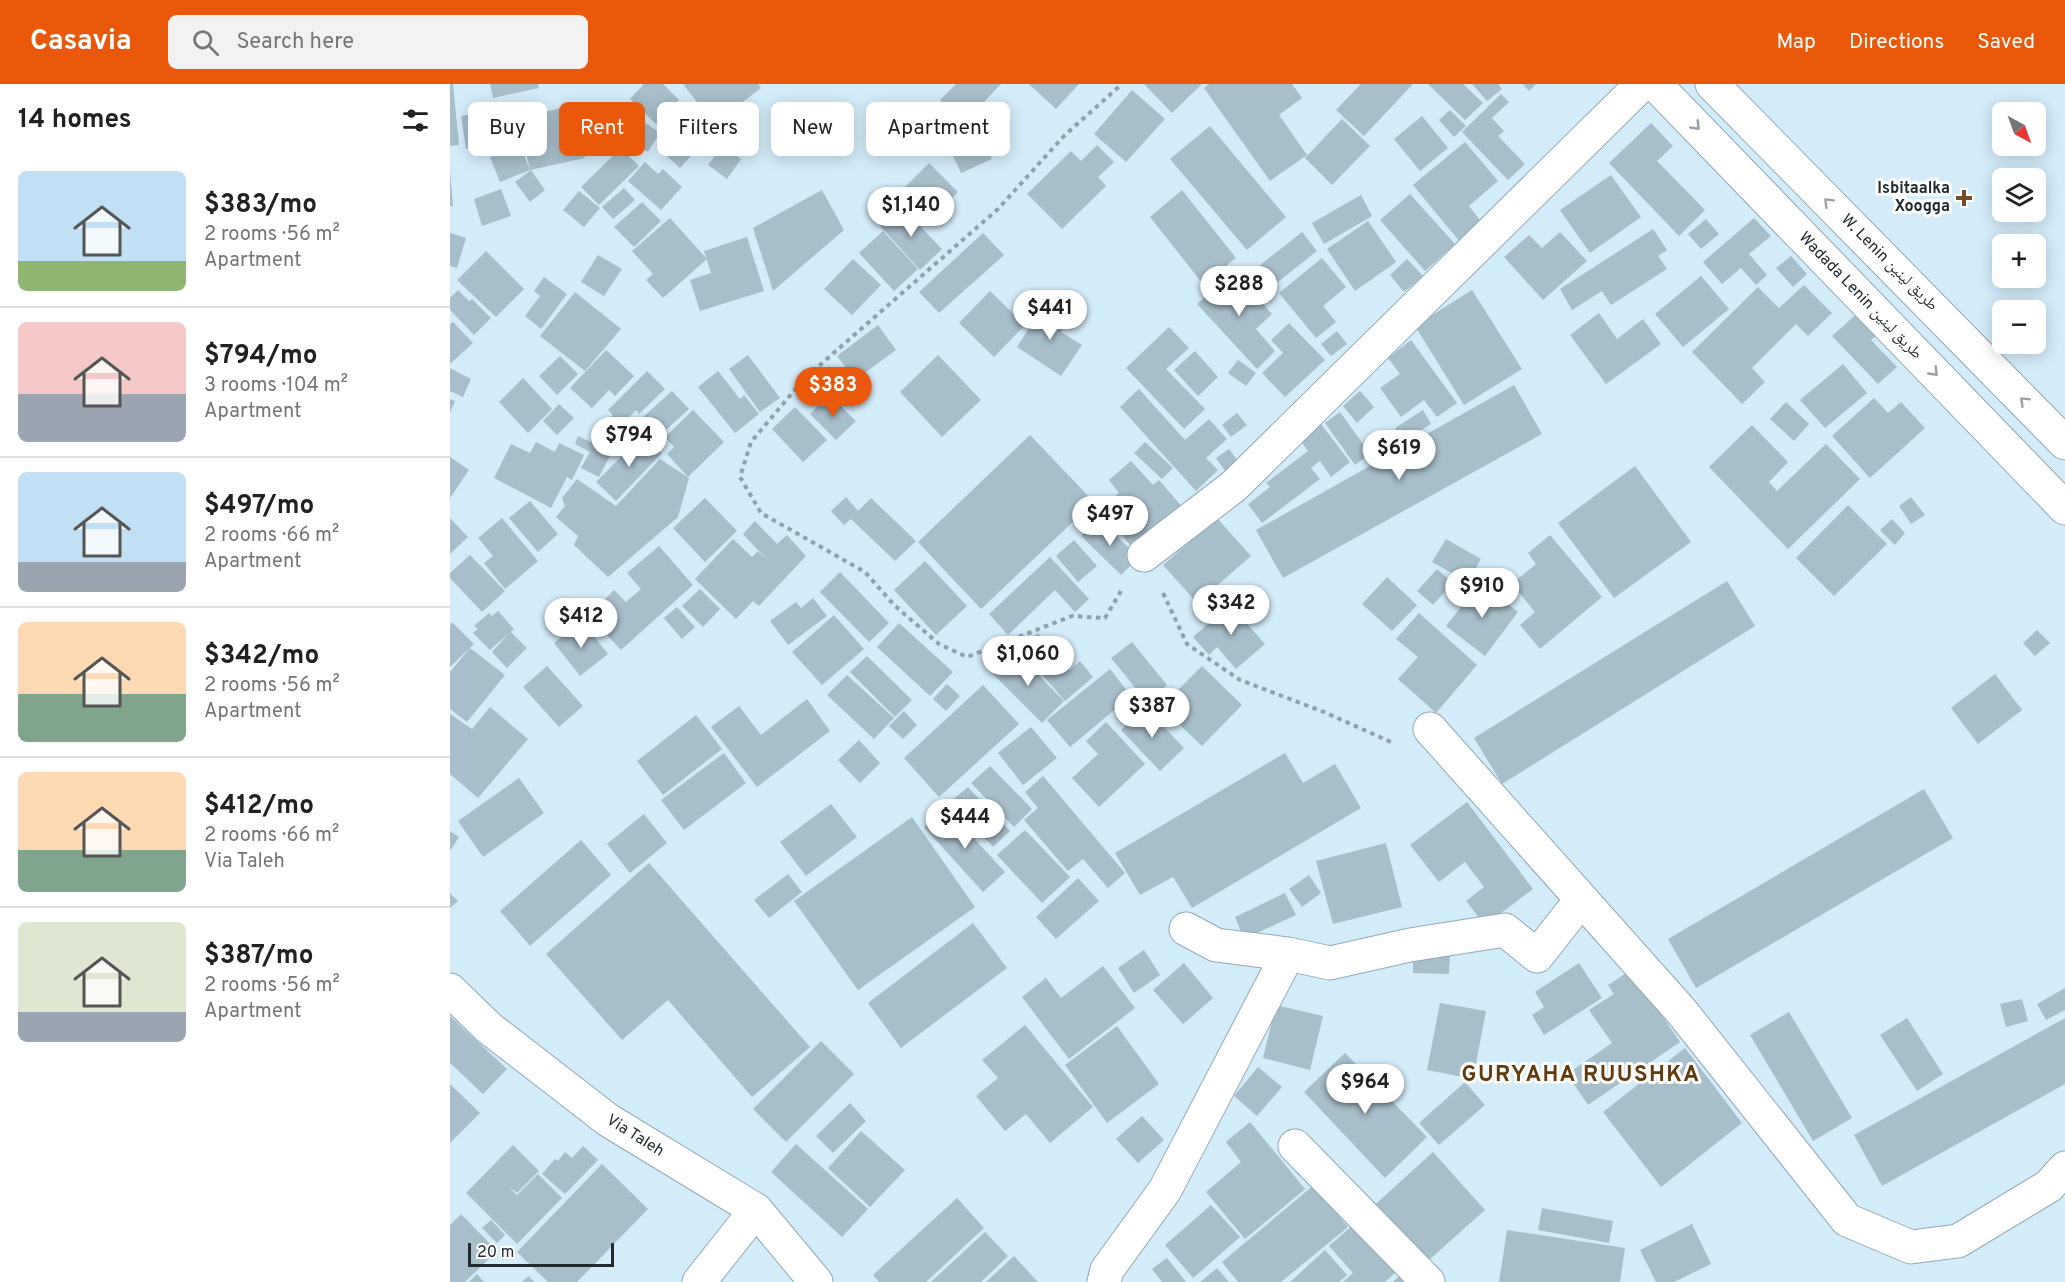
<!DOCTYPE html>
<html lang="en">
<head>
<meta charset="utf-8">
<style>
  body { margin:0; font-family:Overpass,"Noto Naskh Arabic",sans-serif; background:#f2f2f2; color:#202124; height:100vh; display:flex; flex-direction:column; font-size:22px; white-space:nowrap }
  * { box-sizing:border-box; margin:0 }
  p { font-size:20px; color:#757577 }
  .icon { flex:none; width:33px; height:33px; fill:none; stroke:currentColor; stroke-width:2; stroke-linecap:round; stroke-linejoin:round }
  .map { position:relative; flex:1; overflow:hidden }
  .side { display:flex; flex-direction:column; background:#fff; width:450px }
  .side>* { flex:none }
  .guide { position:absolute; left:18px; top:18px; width:570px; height:54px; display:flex; gap:12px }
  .needle { width:39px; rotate:139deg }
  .controls { position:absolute; left:1542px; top:18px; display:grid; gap:12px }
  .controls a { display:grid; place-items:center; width:54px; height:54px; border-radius:9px; background:#fff; box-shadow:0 3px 15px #0003; font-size:30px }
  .scale { position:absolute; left:18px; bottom:15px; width:146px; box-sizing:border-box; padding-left:6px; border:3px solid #212a2f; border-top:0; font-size:16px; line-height:21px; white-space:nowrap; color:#212a2f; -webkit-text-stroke:4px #fff; paint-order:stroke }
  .price { position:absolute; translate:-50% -51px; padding:0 14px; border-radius:21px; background:#fff; color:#222; font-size:20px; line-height:39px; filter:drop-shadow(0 2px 3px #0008) }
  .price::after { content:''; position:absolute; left:50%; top:36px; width:18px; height:14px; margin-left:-9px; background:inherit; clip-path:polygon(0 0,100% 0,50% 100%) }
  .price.on { background:#ea580c; color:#fff }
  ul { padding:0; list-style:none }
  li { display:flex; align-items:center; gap:18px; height:150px; padding:0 18px }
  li+li { border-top:2px solid #e0e0e0 }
  li span { display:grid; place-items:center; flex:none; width:168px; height:120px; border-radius:9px; color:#555 }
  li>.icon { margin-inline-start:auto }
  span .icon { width:72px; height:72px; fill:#fffc; stroke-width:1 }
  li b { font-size:26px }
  h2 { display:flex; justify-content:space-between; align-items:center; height:72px; padding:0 18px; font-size:26px }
  .chip { padding:0 21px; border-radius:9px; background:#fff; box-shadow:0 3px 15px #0003; font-size:21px; line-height:54px }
  .chip.on { background:#ea580c; color:#fff }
  header { display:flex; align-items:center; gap:36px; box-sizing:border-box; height:84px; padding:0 30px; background:#ea580c; color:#fff }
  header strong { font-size:28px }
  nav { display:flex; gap:33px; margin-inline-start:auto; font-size:21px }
  .search { width:420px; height:54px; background:#f2f2f2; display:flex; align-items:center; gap:15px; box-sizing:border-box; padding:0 21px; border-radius:9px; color:#757577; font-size:22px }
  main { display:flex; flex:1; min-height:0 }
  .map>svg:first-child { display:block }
</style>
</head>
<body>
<header>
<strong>Casavia</strong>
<div class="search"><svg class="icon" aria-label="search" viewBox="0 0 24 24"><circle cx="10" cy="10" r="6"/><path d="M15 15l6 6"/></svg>Search here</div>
<nav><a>Map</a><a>Directions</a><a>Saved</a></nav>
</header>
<main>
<section class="side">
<h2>14 homes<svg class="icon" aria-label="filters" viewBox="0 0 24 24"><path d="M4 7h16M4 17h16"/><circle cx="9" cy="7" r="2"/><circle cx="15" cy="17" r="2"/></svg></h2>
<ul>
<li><span style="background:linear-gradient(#bfe0f5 75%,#8fb573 0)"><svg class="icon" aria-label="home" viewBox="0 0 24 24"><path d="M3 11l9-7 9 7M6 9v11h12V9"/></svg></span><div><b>$383/mo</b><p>2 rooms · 56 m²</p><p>Apartment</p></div></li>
<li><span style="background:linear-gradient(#f6c9c9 60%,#9aa5b1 0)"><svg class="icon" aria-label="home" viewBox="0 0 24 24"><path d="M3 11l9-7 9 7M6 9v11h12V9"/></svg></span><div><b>$794/mo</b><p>3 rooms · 104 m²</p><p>Apartment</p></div></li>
<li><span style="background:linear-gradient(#bfe0f5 75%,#9aa5b1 0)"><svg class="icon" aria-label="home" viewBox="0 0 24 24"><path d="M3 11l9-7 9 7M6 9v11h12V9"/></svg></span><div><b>$497/mo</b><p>2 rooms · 66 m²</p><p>Apartment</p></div></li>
<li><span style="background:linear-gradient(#ffd9b3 60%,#7fa58c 0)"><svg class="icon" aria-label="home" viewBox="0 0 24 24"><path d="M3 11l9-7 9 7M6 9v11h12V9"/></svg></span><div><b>$342/mo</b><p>2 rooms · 56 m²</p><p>Apartment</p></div></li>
<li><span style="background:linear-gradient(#ffd9b3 65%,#7fa58c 0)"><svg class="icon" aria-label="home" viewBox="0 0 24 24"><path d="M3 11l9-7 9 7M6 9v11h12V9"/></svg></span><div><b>$412/mo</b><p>2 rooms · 66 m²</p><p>Via Taleh</p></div></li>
<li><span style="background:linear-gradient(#dfe7d0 75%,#9aa5b1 0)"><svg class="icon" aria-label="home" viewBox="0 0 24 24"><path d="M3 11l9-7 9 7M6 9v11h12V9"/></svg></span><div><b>$387/mo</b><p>2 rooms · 56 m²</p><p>Apartment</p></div></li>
</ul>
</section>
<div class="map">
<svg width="1615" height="1198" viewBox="0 0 1615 1198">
  <rect width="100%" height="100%" fill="#d3ecfa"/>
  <path fill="#a7becb" d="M0,0H3L9,61L0,62Z
    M40,0H88L89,4L43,14Z
    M194,0H213L229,16L206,40L180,15Z
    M233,0H308L311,4L264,40Z
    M506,0H551L514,39L490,16Z
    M579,0H629L606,25Z
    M694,0H752L722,29Z
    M759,0H842L852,14L829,31L857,71L820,97L754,4Z
    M911,0H963L914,52L886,26Z
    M978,0H1013L1033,19L1015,36Z
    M1022,0H1048L1052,5L1037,17Z
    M1073,0H1086L1079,7Z
    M682,6L715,35L676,78L644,50Z
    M1051,10L1059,18L1042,34L1054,47L1048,52L1075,80L1058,96L1012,48Z
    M124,21L135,74L80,86L68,34Z
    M53,25L59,57L16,65L11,32Z
    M1000,26L1016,42L1004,53L989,36Z
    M242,28L263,48L230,84L208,64Z
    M972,32L998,64L970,87L944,55Z
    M892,35L920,62L882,101L855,74Z
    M193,37L210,49L198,68L180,57Z
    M1201,39L1223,62L1207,77L1255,126L1229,152L1159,79Z
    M760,42L836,133L797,166L720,75Z
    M528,43L542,75L511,89L496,57Z
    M1015,58L1048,97L1019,122L1033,140L1010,158L963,101Z
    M70,61L80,86L50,98L40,73Z
    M647,61L664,78L648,93L656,102L612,145L577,110L621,67L631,77Z
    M272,62L291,75L277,95L258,81Z
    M171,64L189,82L149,121L131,103Z
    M195,78L208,90L213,85L232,103L211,126L178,97Z
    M479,79L508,108L474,141L446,112Z
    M0,86L3,122H0Z
    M81,86L95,106L80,118L65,98Z
    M1161,91L1191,133L1140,169L1110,126Z
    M174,104L185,116L163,135L152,123Z
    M51,105L61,132L32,142L24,115Z
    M372,106L394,146L323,207L303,144Z
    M732,106L786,174L753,200L700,133Z
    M129,107L150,124L134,143L113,126Z
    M960,110L1005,160L975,187L930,136Z
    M911,111L922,132L874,160L862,139Z
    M192,118L211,137L184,163L164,143Z
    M451,122L492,165L470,186L430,142Z
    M220,134L257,175L213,214L196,196L203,190L182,167Z
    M1304,134L1321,152L1299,170L1317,191L1306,201L1291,184L1272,200L1253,178Z
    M1256,135L1269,150L1251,165L1238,150Z
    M918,137L946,178L905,207L877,165Z
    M1203,145L1217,166L1208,172L1217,185L1161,221L1152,207L1122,226L1110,205Z
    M433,147L468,185L444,207L409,169Z
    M852,148L867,167L824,201L809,182Z
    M1110,148L1137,177L1093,216L1054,173L1079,151L1092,164Z
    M0,149L16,154L7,184L0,182Z
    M533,149L554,171L489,229L469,208Z
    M297,153L314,207L250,227L240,196L261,189L254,167Z
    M36,167L74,205L46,233L7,196Z
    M148,171L172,185L154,212L131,198Z
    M1341,172L1357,190L1343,203L1326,184Z
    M872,174L896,203L873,222L886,238L866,254L829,209Z
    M403,175L431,201L402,231L374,205Z
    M957,175L973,192L954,208L940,191Z
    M783,187L822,230L806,245L825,267L807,285L747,220Z
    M1251,192L1279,225L1233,263L1205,230Z
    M94,193L117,210L91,245L75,232L90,212L84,207Z
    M1354,201L1382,229L1358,252L1346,240L1302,284L1315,298L1292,320L1242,268L1308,203L1329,224Z
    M8,206L19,217L22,215L41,234L24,251L0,226V214Z
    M1022,206L1072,285L1014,321L965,242Z
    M540,207L575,241L544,273L509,239Z
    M125,208L171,245L135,287L90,252Z
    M595,219L619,235L611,248L632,261L611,292L567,263Z
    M1412,225L1433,246L1421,256L1447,283L1428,300L1382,252Z
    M1149,229L1167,255L1193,235L1211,260L1156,300L1120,251Z
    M3,238L23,259L0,280V240Z
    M839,239L875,276L835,313L812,289L833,269L821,256Z
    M428,241L446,266L405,296L387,272Z
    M719,243L739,264L716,285L755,325L734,345L676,284Z
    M887,247L897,260L881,272L871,260Z
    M961,256L1007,319L987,333L974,316L951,333L930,304L950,290L938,274Z
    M156,266L184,292L165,312L159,306L142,324L120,304Z
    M745,267L768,293L748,312L724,286Z
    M298,271L330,314L310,328L279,285Z
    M488,271L531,316L492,353L450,308Z
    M110,272L128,290L107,311L89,292Z
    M788,276L806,289L796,302L778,289Z
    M1393,280L1417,309L1375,344L1350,316Z
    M0,284L21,295L13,313L0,307Z
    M197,287L215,305L189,330L186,326L172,340L179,335L193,349L169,371L146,346L163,331L158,326Z
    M268,287L290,315L294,311L309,330L285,349L248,303Z
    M73,294L102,325L78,349L49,318Z
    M1064,301L1092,350L833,494L806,446Z
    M689,305L735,356L759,335L777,355L756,374L768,386L746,407L670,323Z
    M222,307L239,325L208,353L191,335Z
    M910,307L924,323L907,339L893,322Z
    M379,311L406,337L386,356L360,330Z
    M1424,314L1438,329L1451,318L1475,344L1420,394L1382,352Z
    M0,315L5,317L0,329Z
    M1336,318L1359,340L1344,357L1320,335Z
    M109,320L124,334L107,351L93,337Z
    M345,323L377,356L353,378L322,345Z
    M243,326L274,358L238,393L217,370L224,363L215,353Z
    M973,326L981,340L953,358L945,344Z
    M890,328L920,370L905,381L875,339Z
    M787,329L797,341L781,353L772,341Z
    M868,336L900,378L881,393L870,377L861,384L870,395L812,439L798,420L820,403L816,399L858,367L847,352Z
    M1302,341L1338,378L1319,398L1327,407L1376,360L1410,395L1338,465L1259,383Z
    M193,351L212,369L166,417L146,398Z
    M580,351L644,418L531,525L468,458Z
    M128,352L162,368L149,393L131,384L140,368L125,360Z
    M86,358L105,368L109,359L134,371L122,396L117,393L101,424L44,394L61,360L80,369Z
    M695,358L723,384L712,395L684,369Z
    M779,365L789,378L776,388L766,374Z
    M0,373L19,386L0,414Z
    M210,375L239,394L228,433L158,493L124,461L128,452L106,433L115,422L112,414L127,395L166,422Z
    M681,377L703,401L709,396L734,425L685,467L650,425L669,409L659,396Z
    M1185,382L1241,458L1164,514L1108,439Z
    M396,413L408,427L421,414L466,457L445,477L401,435L394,441L381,427Z
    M1461,413L1475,431L1461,440L1449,422Z
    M255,414L287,447L255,478L223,444Z
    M80,417L108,450L88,468L59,434Z
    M1398,421L1437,460L1384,512L1346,474Z
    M0,434L18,453L0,470Z
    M52,434L88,477L55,505L34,479L43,472L28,454Z
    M767,434L801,472L747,519L713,481Z
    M648,435L689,473L671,491L631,452Z
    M1442,435L1455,449L1445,461L1430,446Z
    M305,437L327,460L337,451L356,472L309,522L303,517L286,535L245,495L283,455L302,473L308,467L319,478L293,450Z
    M1100,451L1152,513L1090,565L1070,541L1085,528L1062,500L1086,480L1078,469Z
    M996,455L1031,475L1018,498L982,478Z
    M624,456L647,482L628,498L606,472Z
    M209,462L243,501L171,566L153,547L159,541L144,526L164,506L176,518L191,505L177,489Z
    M20,471L55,507L32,528L0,494V489Z
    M600,473L639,515L625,528L605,506L558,551L539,530Z
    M475,477L517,522L486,551L444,506Z
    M987,485L1003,499L983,521L967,507Z
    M390,488L439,539L419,558L370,508Z
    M937,493L967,521L942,547L912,520Z
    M1277,497L1305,542L1052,700L1024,654Z
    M1030,499L1068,528L1035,572L996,542Z
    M250,505L270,525L253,543L232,522Z
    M363,514L377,532L338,561L320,537L346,518L351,524Z
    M115,515L129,531L111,546L97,529Z
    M786,515L799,530L793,535L815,560L786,585L767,563L759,571L743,553Z
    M227,523L245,543L232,555L214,534Z
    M48,527L64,545L61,548L77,564L57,584L42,568L58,550L40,566L23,549L28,545L24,542L39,529L42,532Z
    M969,529L1027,581L986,629L948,595L968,573L946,555Z
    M384,531L414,565L372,601L342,568Z
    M132,537L158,570L130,592L104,559Z
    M2,538L24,560L0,583V541Z
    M449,539L503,588L480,612L427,563Z
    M1587,546L1600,559L1585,572L1573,559Z
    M588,549L620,586L630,577L643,593L615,617L570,565Z
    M682,558L717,601L697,618L661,574Z
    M20,564L55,591L17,638L0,625V588Z
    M565,567L614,617L592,639L542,589Z
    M417,572L462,616L445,633L400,588Z
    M97,582L133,622L109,643L73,603Z
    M752,582L792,621L752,662L711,623Z
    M660,585L681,612L620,663L597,636Z
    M1545,590L1572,626L1528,660L1501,624Z
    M397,591L444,634L424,655L377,611Z
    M497,600L510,612L496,627L483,615Z
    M533,601L569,640L489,713L454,674Z
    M357,615L380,647L307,703L261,643L289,622L311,651Z
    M40,623L78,655L28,714L0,690V630L22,645Z
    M695,623L734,664L710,687L671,646Z
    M454,627L467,641L453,655L439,642Z
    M246,631L272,665L213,711L187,677Z
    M656,638L695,680L649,723L622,694L648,670L636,657Z
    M581,643L607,674L573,701L548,669Z
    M409,656L430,679L410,699L388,676Z
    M274,669L296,699L234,746L211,716Z
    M835,669L853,699L885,680L911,724L742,824L723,793L690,811L665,769Z
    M540,682L582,725L564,743L521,699Z
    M593,692L675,789L658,804L633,775L618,787L574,736L588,724L575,708Z
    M69,694L94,729L33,773L8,737Z
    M518,703L560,747L543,763L500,718Z
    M1474,705L1503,754L1246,904L1218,855Z
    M1017,718L1083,805L1035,841L1016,817L1034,803L1015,778L989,798L960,761Z
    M381,720L407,753L356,792L330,758Z
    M496,724L555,788L533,808L474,743Z
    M194,730L217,759L180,789L157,760Z
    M462,733L525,823L408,906L344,817Z
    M575,746L620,793L592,819L547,771Z
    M0,747L9,753L0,767Z
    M131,756L161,791L80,862L50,827Z
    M936,759L952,823L883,840L866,777Z
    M199,779L360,963L302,1013L218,916L172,956L96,870Z
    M338,790L352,808L319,834L304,816Z
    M859,791L871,809L852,823L839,805Z
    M628,794L649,817L606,855L586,833Z
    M0,809L8,817L0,824Z
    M835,809L846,831L794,855L785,833Z
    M523,839L557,884L451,964L418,919Z
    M694,866L710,891L684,909L668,884Z
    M963,868H1000L999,890L963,889Z
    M734,879L763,914L733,940L703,906Z
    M1129,879L1152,914L1094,951L1082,931L1094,923L1085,908Z
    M653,882L685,924L619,975L572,913L596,894L611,914Z
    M1181,886L1230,958L1138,1021L1117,990L1162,959L1139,926L1164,910L1158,901Z
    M1615,904V926L1596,936L1587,920Z
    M1572,915L1578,937L1556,943L1550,920Z
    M990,919L1036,927L1023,995L977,986Z
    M826,921L873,932L860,986L813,974Z
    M1339,928L1402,1034L1363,1057L1300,951Z
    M0,932L57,985L33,1010L0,979Z
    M1457,934L1493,990L1467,1007L1430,951Z
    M1615,934V1000L1432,1102L1404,1051Z
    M575,941L643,1023L600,1059L576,1030L555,1047L526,1012L548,994L532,976Z
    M667,942L709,1000L657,1039L615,981Z
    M371,957L404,990L336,1058L303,1025Z
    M1235,964L1292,1039L1211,1103L1153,1028Z
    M895,969L977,1053L935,1094L854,1008Z
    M808,983L832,1003L807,1032L784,1012Z
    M1015,998L1035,1021L989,1061L969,1039Z
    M0,1000L30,1029L0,1059Z
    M400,1019L416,1037L383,1069L366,1052Z
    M692,1032L714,1056L688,1079L666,1055Z
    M800,1038L855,1105L795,1155L756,1108L791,1078L776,1058Z
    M411,1047L455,1086L420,1123L378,1084Z
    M346,1060L418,1125L392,1153L321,1088Z
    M63,1061L89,1087L67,1109L58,1102L67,1111L88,1090L112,1114L67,1160L16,1109Z
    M133,1062L148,1076L115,1110L92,1090L105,1075L108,1077L115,1068L122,1074Z
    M983,1068L1035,1126L970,1184L918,1127Z
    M152,1080L198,1125L127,1198H98L67,1168Z
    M864,1101L898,1143L831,1198H788L772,1178Z
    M507,1114L534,1144L476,1198H429L423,1191Z
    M761,1121L790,1153L743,1194L715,1161Z
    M1092,1124L1163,1137L1159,1159L1088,1146Z
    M11,1130L47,1167L15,1198H0V1141Z
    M41,1136L55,1151L47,1159L32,1144Z
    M904,1140L946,1188L935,1198H893L903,1189L879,1162Z
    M1242,1140L1261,1180L1224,1198H1206L1190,1166Z
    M1057,1146L1175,1164L1170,1198H1049Z
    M535,1148L558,1172L531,1198H481Z
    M875,1166L897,1191L889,1198H840Z
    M564,1172L588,1198H536Z
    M717,1174L736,1198H712L702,1185Z
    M767,1184L779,1198H750Z
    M27,1190L34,1198H19Z
    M79,1192L84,1198H72Z
    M949,1192L955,1198H943Z"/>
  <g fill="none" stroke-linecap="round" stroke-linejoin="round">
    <defs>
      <path id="street" d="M694,471L784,402L1192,0
        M980,645L1232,928L1397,1136L1461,1163L1508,1157L1599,1102L1615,1084
        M736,845L766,861L838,870L880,879L960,861L1055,846L1087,872L1131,816
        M0,906L39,944L158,1036L306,1126L366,1198
        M845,1062L978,1198
        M249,1198L306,1126
        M654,1198L657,1186L715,1106L838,870"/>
      <path id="secondary" d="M1205,0L1615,424
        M1262,0L1615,359"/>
    </defs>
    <use href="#street" stroke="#91a8b5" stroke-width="35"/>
    <use href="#secondary" stroke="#91a8b5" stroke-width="35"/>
    <path stroke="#8fa2ac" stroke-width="4" stroke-dasharray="4.5 4.5" stroke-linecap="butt" d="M671,507L655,534L622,532L517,573L489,560L444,521L415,488L311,429L290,393L301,358L354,295L548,125L614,52L672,0
      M713,509L737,560L790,596L874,628L941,658"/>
    <use href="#street" stroke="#fff" stroke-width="33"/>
    <use href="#secondary" stroke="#fff" stroke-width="33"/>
  </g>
  <defs><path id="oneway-chevron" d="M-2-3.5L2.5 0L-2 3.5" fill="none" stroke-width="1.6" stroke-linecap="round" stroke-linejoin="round" transform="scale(1.5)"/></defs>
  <g stroke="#9b9fa1">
    <use href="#oneway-chevron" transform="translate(1246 42) rotate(46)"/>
    <use href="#oneway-chevron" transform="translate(1378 118) rotate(-135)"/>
    <use href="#oneway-chevron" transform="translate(1484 288) rotate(46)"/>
    <use href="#oneway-chevron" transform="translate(1574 317) rotate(-135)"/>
  </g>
  <path fill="#714e27" stroke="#fff" stroke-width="2" d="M1511 105h6v6h6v6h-6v6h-6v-6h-6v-6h6z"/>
  <g text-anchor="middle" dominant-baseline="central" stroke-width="6" stroke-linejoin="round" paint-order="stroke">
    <g font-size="16" font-weight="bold" fill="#212a2f" stroke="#fff" text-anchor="end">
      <text x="1500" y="105">Isbitaalka<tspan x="1500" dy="18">Xoogga</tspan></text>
    </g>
    <g font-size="16" fill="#212a2f" stroke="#fff">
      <text transform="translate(1439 179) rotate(45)">W. Lenin طريق لينين</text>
      <text transform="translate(1410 212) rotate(46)">Wadada Lenin طريق لينين</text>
      <text transform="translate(185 1052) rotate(32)">Via Taleh</text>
    </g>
    <g font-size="22" font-weight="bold" letter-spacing="1.5" fill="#613b0a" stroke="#fff">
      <text x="1131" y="991">GURYAHA RUUSHKA</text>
    </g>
  </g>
</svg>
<div class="controls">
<a><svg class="needle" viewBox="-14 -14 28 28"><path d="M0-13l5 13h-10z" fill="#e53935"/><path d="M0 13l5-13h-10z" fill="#757577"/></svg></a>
<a><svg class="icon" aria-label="layers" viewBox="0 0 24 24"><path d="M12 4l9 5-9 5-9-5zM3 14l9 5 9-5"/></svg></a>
<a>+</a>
<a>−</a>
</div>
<div class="scale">20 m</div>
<b class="price" style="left:461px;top:154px">$1,140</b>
<b class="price" style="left:789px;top:233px">$288</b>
<b class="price" style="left:600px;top:257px">$441</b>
<b class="price on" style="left:383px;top:334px">$383</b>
<b class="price" style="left:179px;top:384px">$794</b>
<b class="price" style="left:949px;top:397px">$619</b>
<b class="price" style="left:660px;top:463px">$497</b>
<b class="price" style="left:1032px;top:535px">$910</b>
<b class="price" style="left:781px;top:552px">$342</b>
<b class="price" style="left:131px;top:565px">$412</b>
<b class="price" style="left:578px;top:603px">$1,060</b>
<b class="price" style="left:702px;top:655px">$387</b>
<b class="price" style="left:515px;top:766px">$444</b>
<b class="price" style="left:915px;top:1031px">$964</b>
<div class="guide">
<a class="chip">Buy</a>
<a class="chip on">Rent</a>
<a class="chip">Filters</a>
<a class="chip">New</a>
<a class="chip">Apartment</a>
</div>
</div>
</main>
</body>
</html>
